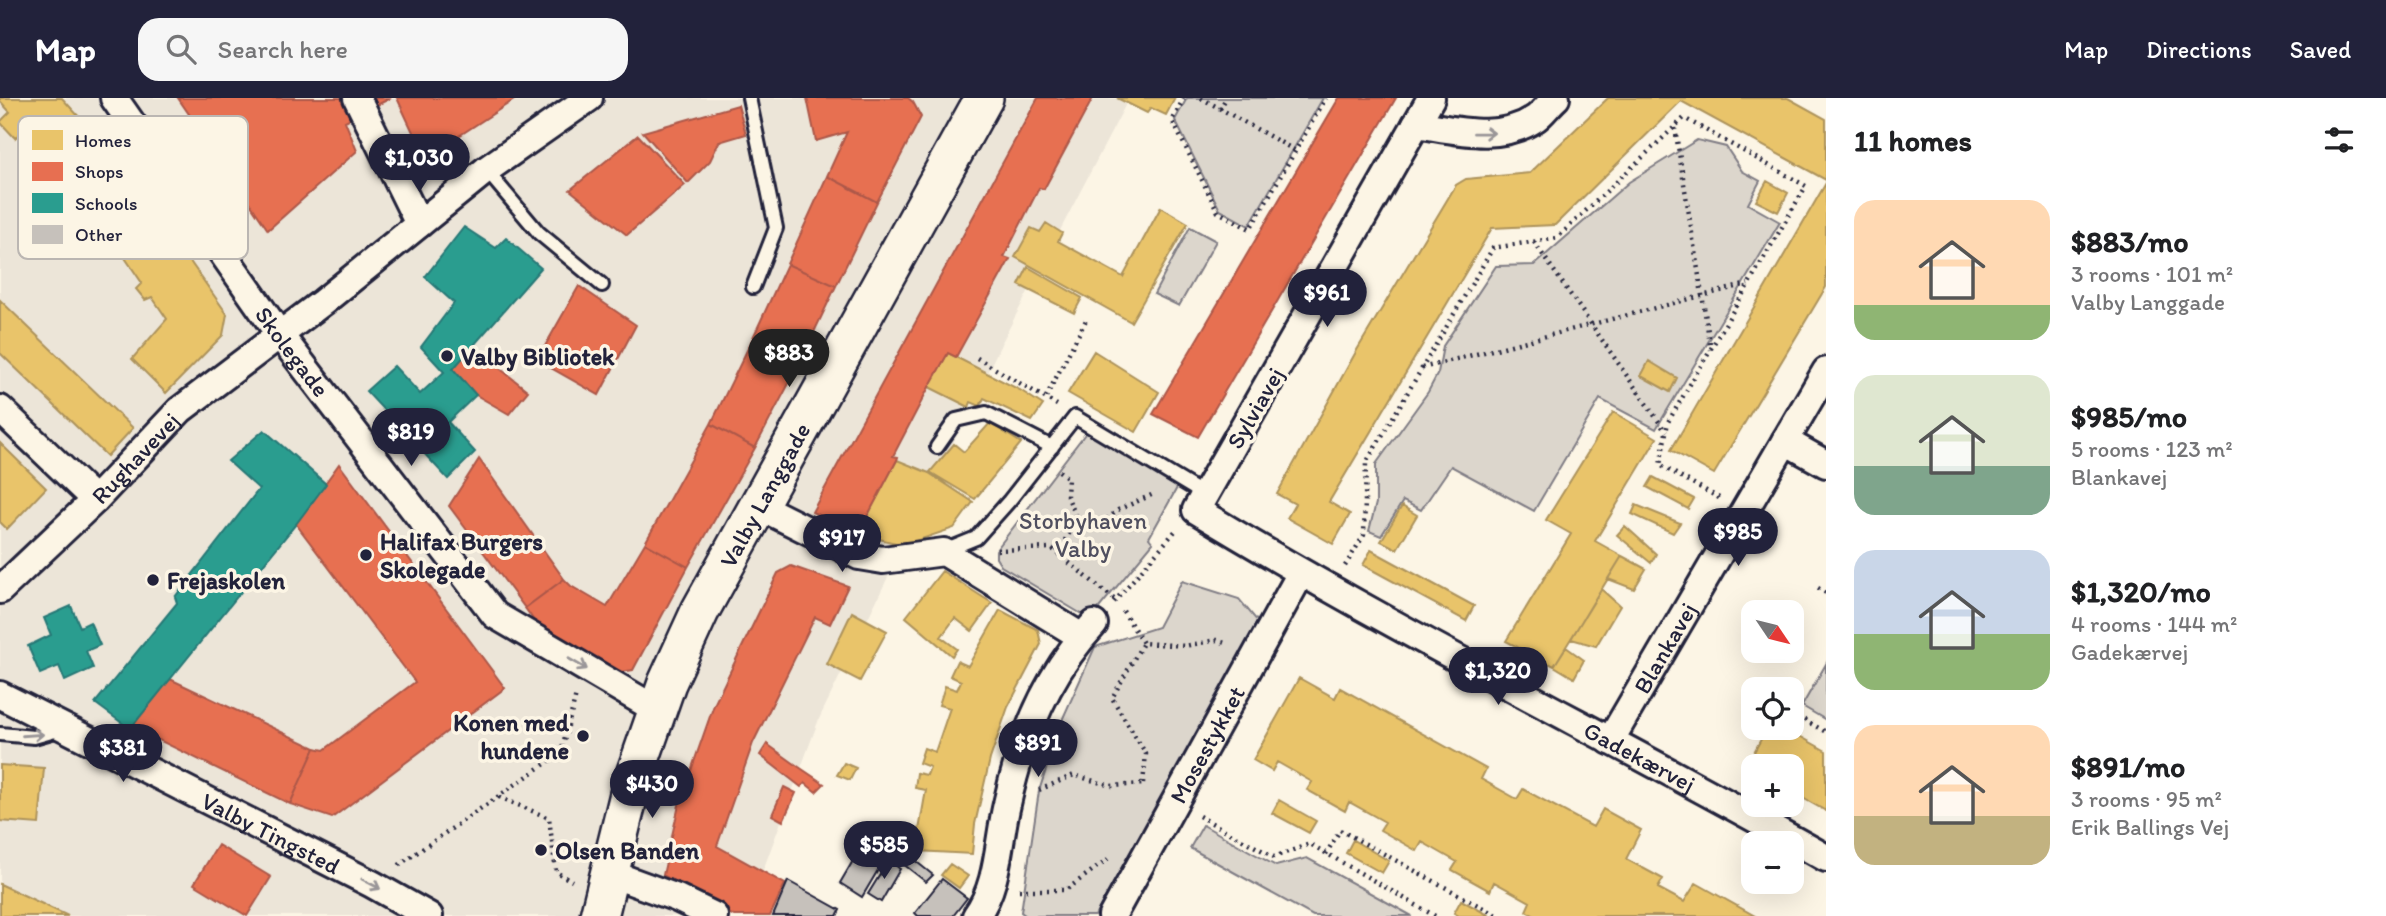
<!DOCTYPE html>
<html lang="en">
<head>
<meta charset="utf-8">
<style>
  body { margin:0; font-family:Itim,sans-serif; background:#f6f6f6; color:#202124; height:100vh; display:flex; flex-direction:column; font-size:26px; white-space:nowrap }
  * { box-sizing:border-box; margin:0 }
  p { font-size:23px; color:#757577 }
  .icon { flex:none; width:38px; height:38px; fill:none; stroke:currentColor; stroke-width:2; stroke-linecap:round; stroke-linejoin:round }
  .map { position:relative; flex:1; overflow:hidden }
  .details { display:flex; flex-direction:column; background:#fff; width:560px }
  .details>* { flex:none }
  .needle { width:46px; rotate:125deg }
  .controls { position:absolute; left:1741px; top:502px; display:grid; gap:14px }
  .controls a { display:grid; place-items:center; width:63px; height:63px; border-radius:14px; background:#fff; box-shadow:0 7px 28px #0002; font-size:35px }
  .price { position:absolute; translate:-50% -60px; padding:0 16px; border-radius:24px; background:#22223b; color:#fff; font-size:23px; line-height:46px; filter:drop-shadow(0 2px 4px #0008) }
  .price::after { content:''; position:absolute; left:50%; top:42px; width:21px; height:16px; margin-left:-10px; background:inherit; clip-path:polygon(0 0,100% 0,50% 100%) }
  .price.current { background:#222; color:#fff }
  ul { padding:0; list-style:none }
  li { display:flex; align-items:center; gap:21px; height:175px; padding:0 28px }
  li span { display:grid; place-items:center; flex:none; width:196px; height:140px; border-radius:21px; color:#555 }
  li>.icon { margin-inline-start:auto }
  span .icon { width:84px; height:84px; fill:#fffc; stroke-width:1 }
  li b { font-size:30px }
  h2 { display:flex; justify-content:space-between; align-items:center; height:84px; padding:0 28px; font-size:30px }
  header { display:flex; align-items:center; gap:42px; box-sizing:border-box; height:98px; padding:0 35px; background:#22223b; color:#fff }
  header strong { font-size:33px }
  nav { display:flex; gap:38px; margin-inline-start:auto; font-size:24px }
  .search { width:490px; height:63px; background:#f6f6f6; display:flex; align-items:center; gap:18px; box-sizing:border-box; padding:0 24px; border-radius:21px; color:#757577; font-size:26px }
  main { display:flex; flex:1; min-height:0 }
  .map>svg:first-child { display:block }
</style>
</head>
<body>
<header>
<strong>Map</strong>
<div class="search"><svg class="icon" aria-label="search" viewBox="0 0 24 24"><circle cx="10" cy="10" r="6"/><path d="M15 15l6 6"/></svg>Search here</div>
<nav><a>Map</a><a>Directions</a><a>Saved</a></nav>
</header>
<main>
<div class="map">
<svg width="1826" height="818" viewBox="0 0 1826 818">
  <rect width="100%" height="100%" fill="#fcf5e5"/>
  <filter id="ink" filterUnits="userSpaceOnUse"><feTurbulence type="fractalNoise" baseFrequency=".0143" numOctaves="2"/><feDisplacementMap in="SourceGraphic" scale="14" xChannelSelector="R" yChannelSelector="G"/><feConvolveMatrix kernelMatrix="1 2 1 2 8 2 1 2 1" color-interpolation-filters="sRGB"/></filter>
  <g filter="url(#ink)">
    <path fill="#ece5d8" d="M0,0H1129L1003,242L819,621L746,818H0Z"/>
    <path fill="#dcd6cc" stroke="#7f7c84" stroke-width="2" d="M1187,0H1323L1249,128L1220,112L1175,22Z
      M1697,42L1726,49L1742,73L1760,83L1748,106L1780,124L1656,331L1600,301L1534,413L1451,368L1421,412L1403,403L1381,438L1369,433L1376,405V366L1428,294L1438,275L1443,248L1496,168L1534,167L1629,84Z
      M1190,129L1216,143L1179,208L1154,196Z
      M1088,332L1178,388L1149,440L1153,445L1090,521L1001,468L996,460V452Z
      M1182,483L1239,501L1259,525L1095,818H1026L1021,814L1039,693L1063,620L1095,549L1158,529Z
      M1826,566V622L1802,608Z
      M1203,727L1276,768L1307,760L1412,818H1313L1190,750Z"/>
    <path fill="#e9c46a" stroke="#ad935c" stroke-width="2" d="M0,0H62L120,64L227,216L223,237L166,295L132,261L167,221L152,199L145,202L136,191L142,185L109,136L104,140L97,129L101,124L83,105L75,92L66,98L52,81L60,73L51,63L40,69L28,52L34,43L25,31L15,40L0,24L10,14L0,3Z
      M1117,0H1175L1166,17L1151,10L1147,15Z
      M1608,0H1788L1826,21V82L1681,3L1555,127L1492,130L1329,404L1350,416L1333,446L1287,420L1295,406L1277,396L1357,252L1456,87L1466,81L1530,75Z
      M1767,83L1788,95L1778,114L1756,103Z
      M1826,85V189L1714,376L1671,352Z
      M1161,109L1188,125L1131,224L1015,159L1031,130L1040,134L1046,125L1062,135L1058,143L1123,179Z
      M1028,169L1082,200L1074,215L1019,187Z
      M0,202L133,330L107,358L0,255Z
      M1094,253L1159,294L1136,334L1068,295Z
      M948,255L1020,292L1043,307L1032,323L984,300L980,308L971,304L969,309L929,289Z
      M1649,263L1677,280L1670,294L1641,278Z
      M1613,314L1657,340L1595,443L1622,458L1554,568L1506,543L1571,436L1546,422Z
      M990,325L1021,345L975,401L930,374L954,346L964,354Z
      M0,345L46,390L7,431L0,424Z
      M897,362L929,375L973,404L954,430L904,447L858,436Z
      M1653,379L1694,401L1688,411L1647,389Z
      M1636,407L1680,425L1673,435L1632,416Z
      M1402,408L1417,417L1397,451L1381,443Z
      M1625,428L1656,456L1651,465L1617,437Z
      M1371,452L1474,508L1466,523L1363,467Z
      M1622,458L1646,471L1634,491L1608,481Z
      M942,473L992,505L972,533L955,520L941,539L957,551L952,558L906,519Z
      M1601,491L1620,508L1596,548L1571,541Z
      M1000,512L1038,532L1041,546L1008,609L990,661L975,726L972,756L917,753L918,746L907,745L909,732H919L926,692L915,690L917,675L927,677L930,669L919,665L924,650L935,654L950,610L939,607L945,588L957,592L961,583L950,578L957,563L968,568Z
      M852,514L887,533L860,583L827,566Z
      M1566,549L1584,562L1574,580L1554,568Z
      M1299,580L1335,600L1340,590L1486,671L1481,681L1517,701L1523,691L1593,729L1603,711L1641,732L1626,761L1663,781L1658,790L1684,804L1696,785L1755,818H1535L1526,813L1530,804L1494,784L1490,793L1452,772L1457,764L1422,744L1417,753L1380,732L1385,724L1349,704L1345,713L1307,692L1312,684L1277,664L1272,673L1253,662Z
      M1767,630H1785L1826,653V713L1792,694V668H1754V673L1746,669Z
      M844,665L856,670L850,682L837,677Z
      M0,667L44,670L39,726L0,723Z
      M1279,702L1316,723L1309,735L1272,715Z
      M1353,742L1389,763L1382,775L1346,755Z
      M950,766L968,778L959,790L941,777Z
      M0,786L68,818H0Z
      M1461,802L1490,818H1459L1454,815Z"/>
    <path fill="#e76f51" stroke="#ac584a" stroke-width="2" d="M178,0H391L345,23L357,53L268,132Z
      M397,0H517L425,60Z
      M807,0H908L913,4L921,19L877,104L827,78L847,34L816,43Z
      M1038,0H1093L1044,91L1039,90L1004,159L1010,161L956,259L948,255L929,289L893,358L898,359L897,362L858,436L812,414Z
      M1339,0H1396L1198,339L1153,316Z
      M738,7L746,36L719,44L710,63L688,85L643,34Z
      M638,37L685,87L627,137L570,92Z
      M827,78L877,104L836,188L787,166Z
      M787,166L836,188L795,274L751,244Z
      M579,188L636,227L599,297L537,262Z
      M751,244L795,274L755,350L711,326Z
      M472,248L528,293L509,316L476,297L453,271Z
      M711,326L755,350L688,469L645,445Z
      M479,361L564,481L525,510L449,408Z
      M339,366L505,590L332,720L290,706L315,650L324,652L415,584L296,426Z
      M645,445L688,469L633,572L615,575L540,531L525,510L564,481L571,488L607,509Z
      M791,468L848,488L830,526L815,519L753,645L717,748L785,786L770,818H734L663,777L679,707L714,607L778,475Z
      M170,581L315,650L290,706L132,629Z
      M767,646L799,669L824,686L816,694L805,685L801,689L760,657Z
      M784,689L796,695L783,723L772,717Z
      M218,747L271,779L247,818L194,786Z"/>
    <path fill="#2a9d8f" stroke="#287876" stroke-width="2" d="M464,129L496,150L506,140L541,170L453,271L476,297L448,324L475,354L448,381L366,293L394,268L420,296L444,274L421,249L454,205L425,179Z
      M264,332L326,386L296,426L130,631L95,605L177,505L175,499L259,391L228,363Z
      M71,508L80,529L90,524L100,547L86,553L93,570L65,583L59,568L40,576L28,548L51,537L44,520Z"/>
    <path fill="#c6c1bb" stroke="#22223b" stroke-width="2" d="M874,727L894,745L862,799L840,785Z
      M908,757L933,777L926,784L902,765Z
      M889,762L900,771L881,804L868,796Z
      M942,781L967,800L953,818H918L915,815Z
      M788,783L840,812L837,818H773Z"/>
    <g fill="none" stroke-linecap="round" stroke-linejoin="round">
      <defs>
        <path id="lane" d="M749,0L776,130L753,189
          M486,72L539,135L602,187
          M937,349L956,322L986,315L1052,349
          M944,453L976,440L1009,403L1075,319L1205,397
          M0,636L34,639L62,631"/>
        <g id="street">
          <path id="s1" d="M114,0L279,236L495,517L657,612"/>
          <path d="M357,0L419,126"/>
          <path id="s2" d="M1431,0L1196,412C1401,537 1617,642 1826,760"/>
          <path d="M1416,26C1456,32 1499,45 1536,20C1543,15 1549,6 1556,0"/>
          <path d="M0,311L95,402"/>
          <path d="M1785,343L1826,366"/>
          <path d="M757,407L859,458L883,462L944,454L1082,539"/>
          <path id="s3" d="M0,492L95,402L180,312L323,204L486,72L589,0"/>
          <path id="s4" d="M0,597L372,786L429,818"/>
          <path id="s5" d="M1610,643L1826,273"/>
          <path d="M609,775L677,800L714,818"/>
          <path d="M976,818C999,787 998,743 1007,706C1021,641 1048,575 1094,526"/>
          <path id="s6" d="M1112,818L1301,475"/>
        </g>
        <g id="secondary">
          <path id="s7" d="M599,818L631,688L667,585L700,513L984,0"/>
        </g>
      </defs>
      <use href="#lane" stroke="#22223b" stroke-width="18"/>
      <use href="#street" stroke="#22223b" stroke-width="32"/>
      <use href="#secondary" stroke="#22223b" stroke-width="42"/>
      <path stroke="#22223b" stroke-width="4.5" stroke-dasharray="2 5" stroke-linecap="butt" d="M1184,0L1172,22L1218,114L1250,131L1326,0
        M1201,0L1296,53
        M1220,11L1226,0
        M1675,30L1711,252
        M1534,144L1666,334
        M977,260L1057,307
        M1422,270L1748,186
        M1046,299L1087,220
        M1059,373L1068,380L1067,398L1078,422
        M997,452L1051,450L1114,501
        M1057,454L1078,422L1100,427L1118,412L1156,395
        M1345,468L1364,437L1366,365L1493,150L1557,140L1684,20L1806,88L1668,324L1660,367L1719,400
        M1818,490L1826,495
        M1114,504L1177,431
        M1123,513L1143,545
        M1792,615L1826,634
        M1143,685L1146,656L1112,600L1143,545L1185,548L1216,542L1228,546
        M1039,692L1074,677L1111,688L1144,686
        M499,699L549,720L556,774L572,783
        M1199,718L1274,759L1310,746L1435,818
        M1326,756L1340,732L1498,818
        M399,767L561,655L576,597
        M1019,792H1066L1108,761"/>
      <use href="#lane" stroke="#fcf5e5" stroke-width="12"/>
      <use href="#street" stroke="#fcf5e5" stroke-width="26"/>
      <use href="#secondary" stroke="#fcf5e5" stroke-width="37"/>
    </g>
    <defs><path id="oneway-shaft" d="M-6 0H5M1.5-3L5.5 0L1.5 3" fill="none" stroke-width="1.6" stroke-linecap="round" stroke-linejoin="round" transform="scale(1.75)"/></defs>
    <g stroke="#9a9698">
      <use href="#oneway-shaft" transform="translate(1484 35) rotate(-1)"/>
      <use href="#oneway-shaft" transform="translate(578 566) rotate(30)"/>
      <use href="#oneway-shaft" transform="translate(33 637) rotate(-4)"/>
      <use href="#oneway-shaft" transform="translate(371 786) rotate(28)"/>
    </g>
  </g>
  <g fill="#22223b" stroke="#fcf5e5" stroke-width="2.5">
    <circle cx="447" cy="258" r="7"/>
    <circle cx="366" cy="457" r="7"/>
    <circle cx="153" cy="482" r="7"/>
    <circle cx="583" cy="638" r="7"/>
    <circle cx="541" cy="752" r="7"/>
  </g>
  <g text-anchor="middle" dominant-baseline="central" stroke-width="7" stroke-linejoin="round" paint-order="stroke">
    <g font-size="24" fill="#22223b" stroke="#fcf5e5">
      <text stroke="none"><textPath href="#s1" startOffset="310">Skolegade</textPath></text>
      <text transform="translate(1255 310) rotate(-60)">Sylviavej</text>
      <text stroke="none"><textPath href="#s3" startOffset="189">Rughavevej</textPath></text>
      <text stroke="none"><textPath href="#s7" startOffset="455">Valby Langgade</textPath></text>
      <text stroke="none"><textPath href="#s5" startOffset="108">Blankavej</textPath></text>
      <text stroke="none"><textPath href="#s6" startOffset="196">Mosestykket</textPath></text>
      <text stroke="none"><textPath href="#s2" startOffset="982">Gadekærvej</textPath></text>
      <text stroke="none"><textPath href="#s4" startOffset="304">Valby Tingsted</textPath></text>
    </g>
    <g font-size="24" font-weight="bold" fill="#22223b" stroke="#fcf5e5" text-anchor="start">
      <text x="461" y="258">Valby Bibliotek</text>
      <text x="380" y="443">Halifax Burgers<tspan x="380" dy="28">Skolegade</tspan></text>
      <text x="167" y="482">Frejaskolen</text>
      <text x="569" y="624" text-anchor="end">Konen med<tspan x="569" dy="28">hundene</tspan></text>
      <text x="555" y="752">Olsen Banden</text>
    </g>
    <g font-size="24" fill="#504f5f" stroke="#fcf5e5">
      <text x="1083" y="422">Storbyhaven<tspan x="1083" dy="28">Valby</tspan></text>
    </g>
  </g>
  <rect x="18" y="18" width="230" height="143" rx="10" fill="#fcf5e5" stroke="#bbb6b2" stroke-width="2"/>
  <rect x="32" y="32" width="31" height="20" fill="#e9c46a"/>
  <rect x="32" y="64" width="31" height="19" fill="#e76f51"/>
  <rect x="32" y="95" width="31" height="20" fill="#2a9d8f"/>
  <rect x="32" y="127" width="31" height="19" fill="#c6c1bb"/>
  <g font-size="19" fill="#22223b">
    <text x="75" y="49">Homes</text>
    <text x="75" y="80">Shops</text>
    <text x="75" y="112">Schools</text>
    <text x="75" y="143">Other</text>
  </g>
</svg>
<div class="controls">
<a><svg class="needle" viewBox="-14 -14 28 28"><path d="M0-13l5 13h-10z" fill="#e53935"/><path d="M0 13l5-13h-10z" fill="#757577"/></svg></a>
<a><svg class="icon" aria-label="locate" viewBox="0 0 24 24"><circle cx="12" cy="12" r="6"/><path d="M12 2v4M12 18v4M2 12h4M18 12h4"/></svg></a>
<a>+</a>
<a>−</a>
</div>
<b class="price" style="left:419px;top:96px">$1,030</b>
<b class="price" style="left:1327px;top:231px">$961</b>
<b class="price current" style="left:789px;top:291px">$883</b>
<b class="price" style="left:411px;top:370px">$819</b>
<b class="price" style="left:1738px;top:470px">$985</b>
<b class="price" style="left:842px;top:476px">$917</b>
<b class="price" style="left:1498px;top:609px">$1,320</b>
<b class="price" style="left:1038px;top:681px">$891</b>
<b class="price" style="left:123px;top:686px">$381</b>
<b class="price" style="left:652px;top:722px">$430</b>
<b class="price" style="left:884px;top:783px">$585</b>
</div>
<section class="details">
<h2>11 homes<svg class="icon" aria-label="filters" viewBox="0 0 24 24"><path d="M4 7h16M4 17h16"/><circle cx="9" cy="7" r="2"/><circle cx="15" cy="17" r="2"/></svg></h2>
<ul>
<li><span style="background:linear-gradient(#ffd9b3 75%,#8fb573 0)"><svg class="icon" aria-label="home" viewBox="0 0 24 24"><path d="M3 11l9-7 9 7M6 9v11h12V9"/></svg></span><div><b>$883/mo</b><p>3 rooms · 101 m²</p><p>Valby Langgade</p></div></li>
<li><span style="background:linear-gradient(#dfe7d0 65%,#7fa58c 0)"><svg class="icon" aria-label="home" viewBox="0 0 24 24"><path d="M3 11l9-7 9 7M6 9v11h12V9"/></svg></span><div><b>$985/mo</b><p>5 rooms · 123 m²</p><p>Blankavej</p></div></li>
<li><span style="background:linear-gradient(#c9d6e8 60%,#8fb573 0)"><svg class="icon" aria-label="home" viewBox="0 0 24 24"><path d="M3 11l9-7 9 7M6 9v11h12V9"/></svg></span><div><b>$1,320/mo</b><p>4 rooms · 144 m²</p><p>Gadekærvej</p></div></li>
<li><span style="background:linear-gradient(#ffd9b3 65%,#c2b280 0)"><svg class="icon" aria-label="home" viewBox="0 0 24 24"><path d="M3 11l9-7 9 7M6 9v11h12V9"/></svg></span><div><b>$891/mo</b><p>3 rooms · 95 m²</p><p>Erik Ballings Vej</p></div></li>
</ul>
</section>
</main>
</body>
</html>
